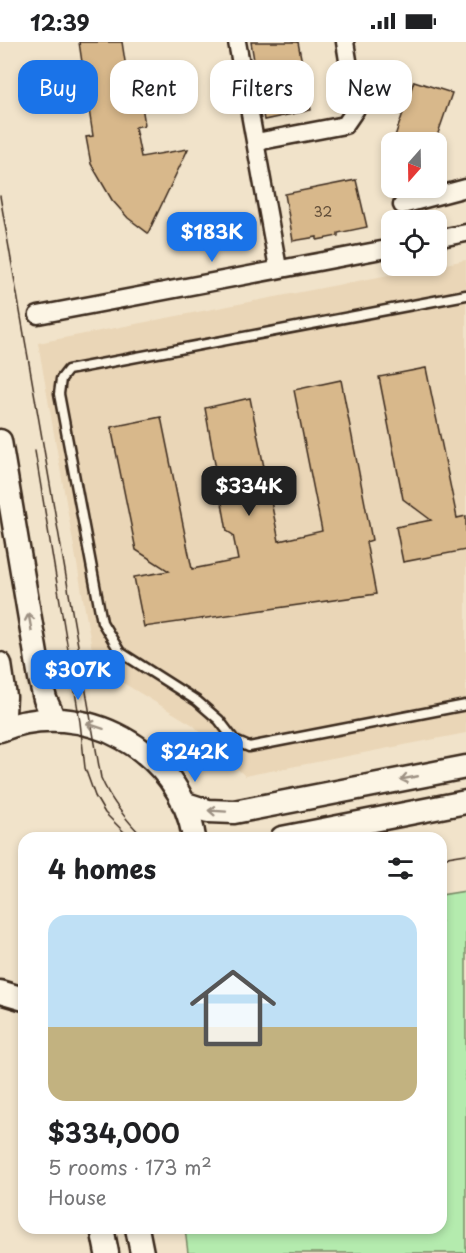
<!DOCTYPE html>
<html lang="en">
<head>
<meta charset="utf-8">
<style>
  body { margin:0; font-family:"Playpen Sans",sans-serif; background:#f6f6f6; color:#202124; height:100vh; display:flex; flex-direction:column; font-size:22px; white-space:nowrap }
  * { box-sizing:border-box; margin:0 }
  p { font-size:20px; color:#757577 }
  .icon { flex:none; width:33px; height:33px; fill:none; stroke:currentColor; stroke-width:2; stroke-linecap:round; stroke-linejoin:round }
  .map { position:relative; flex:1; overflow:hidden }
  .sheet { position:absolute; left:18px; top:790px; width:429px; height:402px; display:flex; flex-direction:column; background:#fff; border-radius:18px; box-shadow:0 3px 9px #0003 }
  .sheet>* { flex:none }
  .banner { position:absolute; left:18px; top:18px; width:430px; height:54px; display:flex; gap:12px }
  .needle { width:39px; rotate:200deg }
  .buttons { position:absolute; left:381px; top:90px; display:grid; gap:12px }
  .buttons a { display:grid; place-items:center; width:66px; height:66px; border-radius:12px; background:#fff; box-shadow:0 3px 9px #0003; font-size:30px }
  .price { position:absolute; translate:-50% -51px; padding:0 14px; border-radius:12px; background:#1a73e8; color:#fff; font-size:20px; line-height:39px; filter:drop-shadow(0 2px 3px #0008) }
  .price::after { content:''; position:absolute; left:50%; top:36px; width:18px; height:14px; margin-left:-9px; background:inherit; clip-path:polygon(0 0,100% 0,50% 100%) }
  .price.current { background:#222; color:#fff }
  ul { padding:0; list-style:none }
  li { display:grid; align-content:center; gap:12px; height:318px; padding:0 30px }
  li+li { border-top:2px solid #e0e0e0 }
  li span { display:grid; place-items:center; height:186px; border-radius:18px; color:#555 }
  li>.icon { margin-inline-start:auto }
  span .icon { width:108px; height:108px; fill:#fffc; stroke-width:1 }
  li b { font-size:26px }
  h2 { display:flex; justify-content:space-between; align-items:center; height:72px; padding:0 30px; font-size:26px }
  .chip { padding:0 21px; border-radius:18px; background:#fff; box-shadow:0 3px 9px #0003; font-size:21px; line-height:54px }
  .chip.current { background:#1a73e8; color:#fff }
  .status { display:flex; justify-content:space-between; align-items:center; height:42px; padding:0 30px; background:#fff; direction:ltr }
  .status svg { height:16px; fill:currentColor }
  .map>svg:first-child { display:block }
</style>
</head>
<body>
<div class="status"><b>12:39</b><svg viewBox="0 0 49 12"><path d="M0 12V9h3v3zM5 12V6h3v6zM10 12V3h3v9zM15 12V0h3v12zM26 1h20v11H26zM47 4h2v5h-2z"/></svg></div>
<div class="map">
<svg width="466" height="1211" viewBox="0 0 466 1211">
  <rect width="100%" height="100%" fill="#f1e3ca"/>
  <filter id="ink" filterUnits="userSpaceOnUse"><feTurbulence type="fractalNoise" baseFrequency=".0167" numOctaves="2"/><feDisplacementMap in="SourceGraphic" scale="12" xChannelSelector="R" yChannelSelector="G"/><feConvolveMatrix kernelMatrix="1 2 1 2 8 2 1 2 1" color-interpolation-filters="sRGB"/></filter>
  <g filter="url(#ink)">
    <path fill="#ead6b7" d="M466,218V691L245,734L193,683L95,624L38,301Z"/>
    <path fill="#b4ebae" stroke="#788a66" stroke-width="1.5" d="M466,849V1211H188L185,1187L441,1186V853Z"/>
    <path fill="#d8b88b" stroke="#3b2a1e" stroke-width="1.5" d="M79,0H122L132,65L142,64L145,83L135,85L141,115L188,107L148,191L128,176L112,158L91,122L86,95L93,94Z
      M251,0H298L311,68L264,78Z
      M414,39L452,51L435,100H393Z
      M356,138L367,185L338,191V194L317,198V195L293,199L285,152Z
      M426,326L457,476L466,474V508L403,520L396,485L431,478L403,457L379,335Z
      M341,338L372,498L366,500L376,552L144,585L134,535L169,529L136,508L111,385L161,375L192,527L238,518L233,493L227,489L205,366L250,356L279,499L322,489L294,348Z"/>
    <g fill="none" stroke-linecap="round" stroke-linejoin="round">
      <defs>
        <path id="lane" d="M466,253L68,328L61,337L59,352L102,580L120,610L197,659L219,678L235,699L249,705L466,663"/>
        <path id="street" d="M237,0L278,226
          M256,100L345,83L356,67L345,0
          M402,163L466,146
          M436,197L466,191
          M38,273L392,206"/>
        <path id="secondary" d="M0,399L40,636L45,657L54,677
          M0,622L5,655L3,687
          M0,688C82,654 181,708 194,796
          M183,761L208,769L234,770L466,725
          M282,796L466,760
          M0,950L24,957
          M102,1186L107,1211
          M137,1186L142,1211"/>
      </defs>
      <use href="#lane" stroke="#3b2a1e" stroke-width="13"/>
      <use href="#street" stroke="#3b2a1e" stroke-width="21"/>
      <use href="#secondary" stroke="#3b2a1e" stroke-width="27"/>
      <use href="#lane" stroke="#fcf5e5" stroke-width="8"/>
      <use href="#street" stroke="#fcf5e5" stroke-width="16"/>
      <use href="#secondary" stroke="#fcf5e5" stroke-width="22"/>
      <path stroke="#3b2a1e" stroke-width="1.5" d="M0,154L101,736C111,759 126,778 144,796
        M35,409L80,680L85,726L95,754L105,771L130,796
        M441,816L466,812"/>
    </g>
    <defs><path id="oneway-shaft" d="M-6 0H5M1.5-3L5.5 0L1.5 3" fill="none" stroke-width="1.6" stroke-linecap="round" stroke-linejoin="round" transform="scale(1.5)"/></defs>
    <g stroke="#9c9082">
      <use href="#oneway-shaft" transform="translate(30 580) rotate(-100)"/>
      <use href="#oneway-shaft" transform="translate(95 684) rotate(-162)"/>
      <use href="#oneway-shaft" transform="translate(409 736) rotate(169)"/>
      <use href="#oneway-shaft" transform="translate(217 769) rotate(-176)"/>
    </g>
  </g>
  <g text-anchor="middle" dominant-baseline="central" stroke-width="5" stroke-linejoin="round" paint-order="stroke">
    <g font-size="14" fill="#624e39">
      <text x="323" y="169">32</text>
    </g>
  </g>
</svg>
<div class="buttons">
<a><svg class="needle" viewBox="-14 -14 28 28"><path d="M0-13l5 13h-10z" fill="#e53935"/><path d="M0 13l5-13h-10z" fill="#757577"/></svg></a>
<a><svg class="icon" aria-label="locate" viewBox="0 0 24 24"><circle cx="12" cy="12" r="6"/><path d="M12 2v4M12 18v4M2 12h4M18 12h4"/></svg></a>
</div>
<b class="price" style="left:212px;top:221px">$183K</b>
<b class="price current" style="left:249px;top:475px">$334K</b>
<b class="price" style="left:78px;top:659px">$307K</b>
<b class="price" style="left:195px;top:741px">$242K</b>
<div class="banner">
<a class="chip current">Buy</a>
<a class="chip">Rent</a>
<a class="chip">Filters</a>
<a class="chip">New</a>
</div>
<section class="sheet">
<h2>4 homes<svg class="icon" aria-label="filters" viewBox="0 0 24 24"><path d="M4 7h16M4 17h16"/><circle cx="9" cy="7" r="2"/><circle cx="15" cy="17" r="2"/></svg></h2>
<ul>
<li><span style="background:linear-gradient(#bfe0f5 60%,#c2b280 0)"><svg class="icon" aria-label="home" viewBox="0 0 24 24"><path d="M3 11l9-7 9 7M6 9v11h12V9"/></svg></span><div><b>$334,000</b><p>5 rooms · 173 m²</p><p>House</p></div></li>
</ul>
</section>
</div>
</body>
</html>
